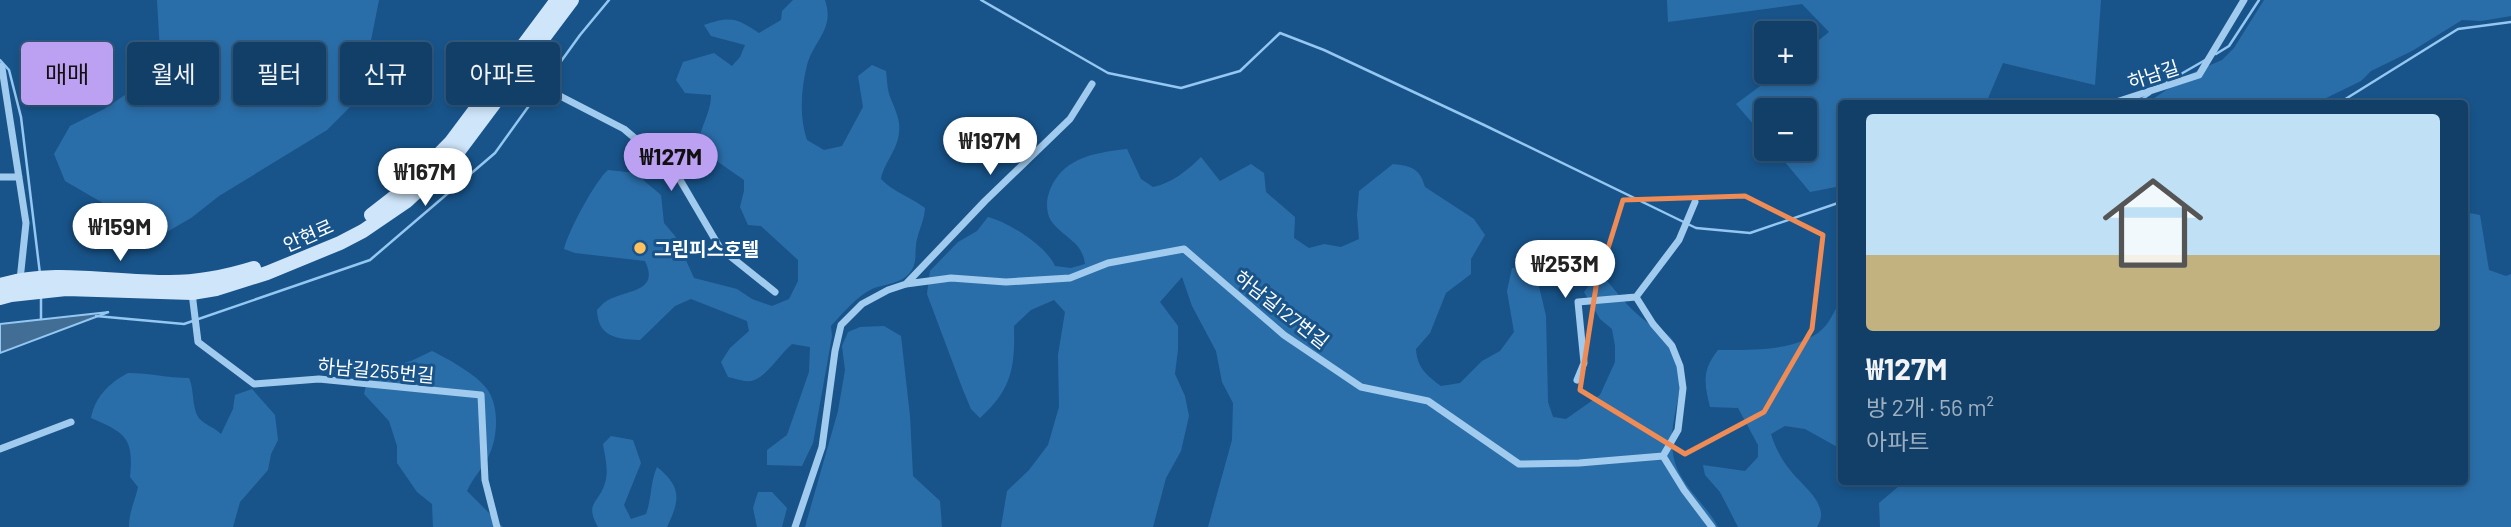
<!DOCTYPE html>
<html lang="ko">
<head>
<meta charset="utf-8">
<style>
  body { margin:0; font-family:Barlow,"Noto Sans KR",sans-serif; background:#1b466e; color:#f1f3f6; height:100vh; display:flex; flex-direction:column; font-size:26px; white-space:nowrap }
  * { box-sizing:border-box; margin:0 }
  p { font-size:23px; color:#9cafc0 }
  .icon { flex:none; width:38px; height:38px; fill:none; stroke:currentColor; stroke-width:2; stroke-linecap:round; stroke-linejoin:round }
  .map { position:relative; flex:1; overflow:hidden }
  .panel { position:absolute; left:1838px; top:100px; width:630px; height:385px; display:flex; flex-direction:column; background:#123f68; border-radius:7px; box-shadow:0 4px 10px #0003,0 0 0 2px #31587c }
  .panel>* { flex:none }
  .top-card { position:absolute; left:21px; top:42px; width:665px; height:63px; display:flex; gap:14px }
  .buttons { position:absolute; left:1754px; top:21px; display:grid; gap:14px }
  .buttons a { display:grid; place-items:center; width:63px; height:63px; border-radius:7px; background:#123f68; box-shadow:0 4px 10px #0003,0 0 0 2px #31587c; font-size:35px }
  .price { position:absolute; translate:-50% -60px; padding:0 16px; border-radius:24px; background:#fff; color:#222; font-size:23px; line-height:46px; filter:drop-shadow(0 2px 4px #0008) }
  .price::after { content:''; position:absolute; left:50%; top:42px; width:21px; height:16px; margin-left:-10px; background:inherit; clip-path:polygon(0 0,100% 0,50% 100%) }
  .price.selected { background:#bca0f2; color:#111 }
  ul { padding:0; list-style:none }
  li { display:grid; align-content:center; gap:14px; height:371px; padding:0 28px }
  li+li { border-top:2px solid #31587c }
  li span { display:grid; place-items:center; height:217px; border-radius:7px; color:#555 }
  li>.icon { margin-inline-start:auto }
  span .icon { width:126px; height:126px; fill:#fffc; stroke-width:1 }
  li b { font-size:30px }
  .pill { padding:0 24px; border-radius:7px; background:#123f68; box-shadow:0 4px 10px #0003,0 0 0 2px #31587c; font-size:24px; line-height:63px }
  .pill.selected { background:#bca0f2; color:#111 }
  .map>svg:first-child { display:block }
</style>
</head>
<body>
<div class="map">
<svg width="2511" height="527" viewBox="0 0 2511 527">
  <rect width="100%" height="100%" fill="#18548a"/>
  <path fill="#2a6ea9" d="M157,0H379L370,45L347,69L355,102L327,130L219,196L191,218L160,236L133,229L108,206L65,181L54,154L70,126L104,109L140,85L160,52Z
    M793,0H825C835,29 814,40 807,65C801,89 799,117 807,140L824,150L842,146L863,107L858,76L872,65L886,71C887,79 887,87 889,94C893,106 901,118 899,132C898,150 884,162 881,179C893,192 911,197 925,208C924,221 920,227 917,239C914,250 918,261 911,271C903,284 884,284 872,289C856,297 843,313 831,326L832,336L813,443L802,466L767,465V450L787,435L809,372L810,347L792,344C780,354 765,379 751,381C744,382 734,378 728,377L721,362L730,348L749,331L747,321L691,299L675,306L640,340C616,339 598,337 597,310C600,307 602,304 605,302C623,289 661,294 645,261L575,253L564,249C568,232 595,181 608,170L635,173L661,195L664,223L675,236L694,278L737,289L752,299L772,306L789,299L798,281V260L761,226L748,225L740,207L744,191V180L698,148C699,128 711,114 711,95L685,93L676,80L683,62L714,53L732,66L740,57L745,45L711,36L704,25C731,16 736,18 759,33L781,20L782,11Z
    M1667,0H2101L2095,85L2003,63L1986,103H1841V186L1810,192L1774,149H1804V110H1766V139L1736,104L1779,72H1804V52L1829,32L1802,4L1668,22Z
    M2264,0H2511V16L2481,21L2462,20L2412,51L2371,71L2361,81L2316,103H2147L2190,74L2222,60L2234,48Z
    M1127,149L1141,179L1153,187C1172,183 1187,171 1201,157L1220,181L1251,164L1264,173L1266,192L1295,217L1294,238L1309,248L1324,244L1341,247L1359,239L1357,215L1359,191L1393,164C1411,166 1420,168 1425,187L1474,219L1485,235L1471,259V274L1446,293L1430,333L1416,349C1417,367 1426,375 1441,386L1460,383L1482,361L1500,351L1514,332L1507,291L1512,268H1525L1537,278L1546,316L1548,402L1553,417L1566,419L1600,395L1615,362V346L1612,329L1600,319L1584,292L1593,280L1603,276C1618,294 1634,315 1653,326C1660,330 1670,334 1674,342C1693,381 1666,417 1673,454C1677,483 1705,502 1718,527H1208L1232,440L1233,403L1222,382L1216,351L1192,306L1182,277L1160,302L1178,326V349L1175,374L1185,396L1189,416L1181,451L1166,478L1153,527H1001L1007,491L1029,470L1048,445L1059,407L1058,355L1065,312L1054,300L1031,310L1014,326C1015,368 1012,389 980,418L971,409L963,390L927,294L930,271L958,242L977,231L988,217C1010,223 1046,246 1055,266L1071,268L1085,264C1082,241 1065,239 1052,222C1047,216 1046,204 1048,196C1059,158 1093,153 1127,149Z
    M2464,212L2480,215L2489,270L2506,276L2511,274V527H1880L1879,503L1905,481H2464Z
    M1841,300V449L1805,429L1785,426L1771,434C1775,447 1781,459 1790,470C1801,485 1832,505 1817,527H1738L1720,492L1705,475L1703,465L1745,471L1758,457V445L1738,408L1710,407C1704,383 1702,370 1718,350C1749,350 1806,352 1827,324C1833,316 1836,307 1841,300Z
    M884,326L901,336L910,416L913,476L940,501L942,527H805L838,411L845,370L842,346L848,332L860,327Z
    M432,351C448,359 476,374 487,389C499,405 498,435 490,453C485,466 473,477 467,491L503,527H433L432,504L417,492L397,463V446L389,421L364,394L369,373L411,361Z
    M128,373C149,373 168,378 189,378C195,391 191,413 202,421C208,426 215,428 221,434L233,409L235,395L252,389L275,415L278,440L271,454L268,470L240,502L233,527H129C129,512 135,501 138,487L130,477C134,438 126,433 91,418C95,397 109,383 128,373Z
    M611,436L633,440L641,463L624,505L631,519L646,514C652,498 650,483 657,467C682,487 680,500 667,527H598C584,502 599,504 605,483C609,470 605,457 603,444Z
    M758,492H772L787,508L782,527H757L753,508Z"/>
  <path fill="#426d95" stroke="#94c7f1" stroke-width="2" d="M109,312L0,353V324Z"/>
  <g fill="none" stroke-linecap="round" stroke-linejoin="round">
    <path stroke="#94c7f1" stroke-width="2.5" d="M981,0L1108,73L1181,88L1240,71L1280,33L1324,50L1484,125L1696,228L1750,233L1841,202
      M2216,54L2229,46L2259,0
      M0,60L9,70L21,117L40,274
      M2167,82L2207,59
      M2136,103L2150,94
      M2339,103L2458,29L2511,22
      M41,298V319
      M96,316L184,324L370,260L495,153L580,35L609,0"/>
    <path stroke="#a1cbee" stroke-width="7" d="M0,66L2,68L26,223L20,280
      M560,96L624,129L676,173L720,248L775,292
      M2113,103L2199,75L2244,0
      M0,177H19
      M906,284L985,201L1070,119L1092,84
      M192,293L198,342L254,384L319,379L481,395L485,480L497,527
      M1577,380L1584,363L1578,302L1636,297
      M0,449L71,422
      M1663,456L1684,490L1712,527
      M795,527L822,447L835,351L841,325L862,304L888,290L906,284L951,278L1006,282L1070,278L1108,263L1184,249L1284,335L1361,387L1428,401L1519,464L1579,463L1663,456L1678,430L1683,388L1680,366L1672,346L1653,324L1636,297L1679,240L1695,202"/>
    <path stroke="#cee5fa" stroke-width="14" d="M371,215L407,187L451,142L557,0
      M0,285C52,269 110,282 163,282C194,283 225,277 254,268
      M0,298L11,295L66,289L192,293L216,289L267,273L340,243L363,231L407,201L455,156L572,0"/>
  </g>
  <path fill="none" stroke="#ef8b55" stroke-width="5" stroke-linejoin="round" d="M1745,196L1823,235L1812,329L1764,412L1685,454L1580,390L1596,287L1623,200Z"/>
  <circle fill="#ffc25e" stroke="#18548a" stroke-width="2.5" cx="640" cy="248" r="7"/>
  <g text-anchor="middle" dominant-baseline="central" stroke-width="6" stroke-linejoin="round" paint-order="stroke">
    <g font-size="19" fill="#fff" stroke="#18548a">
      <text transform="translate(2153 74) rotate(-18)">하남길</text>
      <text transform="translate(308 235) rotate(-24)">안현로</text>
      <text transform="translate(1282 309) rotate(38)">하남길127번길</text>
      <text transform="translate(376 370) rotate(5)">하남길255번길</text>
    </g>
    <g font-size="19" font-weight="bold" fill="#fff" stroke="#18548a" text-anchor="start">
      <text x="654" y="248">그린피스호텔</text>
    </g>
  </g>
</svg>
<div class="buttons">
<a>+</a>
<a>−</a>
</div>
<b class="price" style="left:990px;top:177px">₩197M</b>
<b class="price selected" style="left:671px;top:193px">₩127M</b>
<b class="price" style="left:425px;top:208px">₩167M</b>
<b class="price" style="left:120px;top:263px">₩159M</b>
<b class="price" style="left:1565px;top:300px">₩253M</b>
<div class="top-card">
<a class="pill selected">매매</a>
<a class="pill">월세</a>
<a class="pill">필터</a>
<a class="pill">신규</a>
<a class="pill">아파트</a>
</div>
<section class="panel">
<ul>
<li><span style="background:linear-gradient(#bfe0f5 65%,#c2b280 0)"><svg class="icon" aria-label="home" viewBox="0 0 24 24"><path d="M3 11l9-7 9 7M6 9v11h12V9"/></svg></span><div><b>₩127M</b><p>방 2개 · 56 m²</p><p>아파트</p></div></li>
</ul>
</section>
</div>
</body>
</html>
